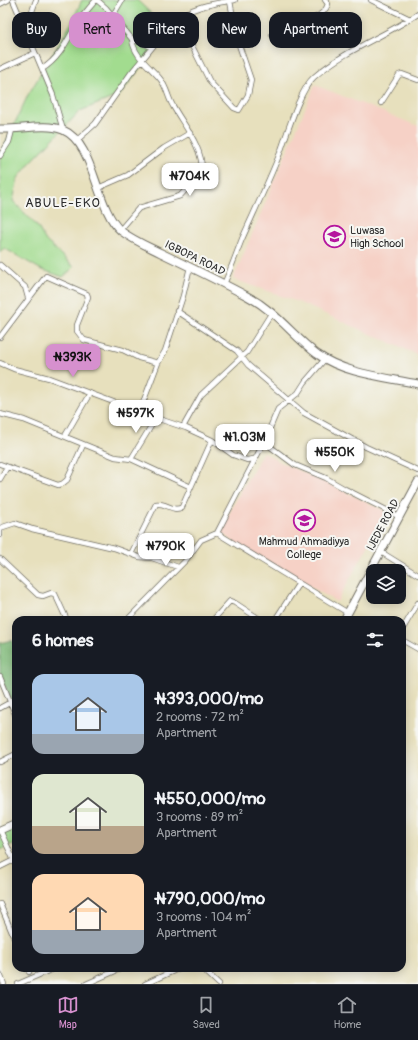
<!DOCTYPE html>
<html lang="en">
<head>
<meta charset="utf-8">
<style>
  body { margin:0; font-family:Pangolin,sans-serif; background:#20242c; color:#f1f3f6; height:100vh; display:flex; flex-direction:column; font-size:15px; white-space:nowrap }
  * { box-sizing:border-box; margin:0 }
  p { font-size:13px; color:#9ea1a6 }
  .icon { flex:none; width:22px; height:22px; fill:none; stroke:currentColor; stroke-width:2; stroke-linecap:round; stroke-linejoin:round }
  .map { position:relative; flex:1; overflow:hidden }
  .sheet { position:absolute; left:12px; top:616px; width:394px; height:356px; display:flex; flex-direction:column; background:#171b24; border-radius:12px; box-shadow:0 2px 10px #0003 }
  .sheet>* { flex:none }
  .guide { position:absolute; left:12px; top:12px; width:394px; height:36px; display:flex; gap:8px }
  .tools { position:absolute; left:366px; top:564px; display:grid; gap:8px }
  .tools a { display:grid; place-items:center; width:40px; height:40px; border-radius:8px; background:#171b24; box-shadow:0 2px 10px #0003; font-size:20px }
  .price { position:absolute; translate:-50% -34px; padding:0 9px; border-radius:8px; background:#fff; color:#222; font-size:13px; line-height:26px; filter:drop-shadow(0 1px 2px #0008) }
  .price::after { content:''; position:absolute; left:50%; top:24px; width:12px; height:9px; margin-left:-6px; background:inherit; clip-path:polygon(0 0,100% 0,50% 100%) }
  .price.on { background:#d690ce; color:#111 }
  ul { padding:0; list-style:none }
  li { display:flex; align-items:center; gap:12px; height:100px; padding:0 20px }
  li span { display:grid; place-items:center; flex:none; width:112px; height:80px; border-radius:12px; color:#555 }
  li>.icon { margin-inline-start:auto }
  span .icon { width:48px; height:48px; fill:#fffc; stroke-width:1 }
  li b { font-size:17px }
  h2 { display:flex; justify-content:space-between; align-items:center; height:48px; padding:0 20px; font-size:17px }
  .tag { padding:0 14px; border-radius:12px; background:#171b24; box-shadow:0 2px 10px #0003; font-size:14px; line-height:36px }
  .tag.on { background:#d690ce; color:#111 }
  .dock { display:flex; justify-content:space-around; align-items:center; height:56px; border-top:1px solid #363941; background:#171b24; font-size:11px; color:#9ea1a6 }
  .dock a { display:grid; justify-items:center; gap:2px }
  .dock .on { color:#d690ce }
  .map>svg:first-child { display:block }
</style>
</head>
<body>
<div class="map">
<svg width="418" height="984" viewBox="0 0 418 984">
  <rect width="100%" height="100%" fill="#f6f6f2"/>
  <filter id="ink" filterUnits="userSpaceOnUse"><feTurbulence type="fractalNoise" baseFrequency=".025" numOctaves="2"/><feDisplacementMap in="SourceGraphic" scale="8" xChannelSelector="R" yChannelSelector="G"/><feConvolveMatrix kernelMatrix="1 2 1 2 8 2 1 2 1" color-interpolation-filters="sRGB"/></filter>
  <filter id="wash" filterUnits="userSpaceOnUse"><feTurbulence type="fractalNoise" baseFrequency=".012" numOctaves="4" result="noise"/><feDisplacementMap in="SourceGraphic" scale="16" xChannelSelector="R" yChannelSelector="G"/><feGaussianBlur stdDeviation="0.9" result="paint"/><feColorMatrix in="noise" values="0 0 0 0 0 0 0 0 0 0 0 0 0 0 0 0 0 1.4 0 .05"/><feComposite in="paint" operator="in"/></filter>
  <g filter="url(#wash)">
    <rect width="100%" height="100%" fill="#e7e0bd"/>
    <path fill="#f6d1c6" d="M315,85L418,126V355L298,302L233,279Z
      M263,452L282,463L334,486L387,512L337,602L238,545L222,533L221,530L238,496Z"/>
    <path fill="#a2dc8f" stroke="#66845d" d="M82,0H137L168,30L120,95L80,111L30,163L18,178L13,201L37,226L46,241L74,267L63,277L40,269L4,248L0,253V155L28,95L72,22Z
      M16,827V844L0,850V834Z"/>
    <path fill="#81bc7a" stroke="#567452" d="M12,640L16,649V714L0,674V643Z"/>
  </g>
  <g filter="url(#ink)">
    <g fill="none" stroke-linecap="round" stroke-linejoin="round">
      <defs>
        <path id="street" d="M13,0L53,95L63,130
          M97,0L106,8L132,39L152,47
          M371,0L410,19
          M0,4L8,0
          M112,17L122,0
          M174,21L190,42L210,82L234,108L239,110L248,95L251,80L237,39L230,1
          M23,27L29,20L36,0
          M272,35C286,26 323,22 328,4L325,0
          M0,69L35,53
          M42,69C59,59 67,41 76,25C82,16 89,8 96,0
          M381,103L399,75L402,74L418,80
          M76,141L95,124L131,73L174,21C193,6 212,4 235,0
          M0,156L9,142L12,130
          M98,188L128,175L164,148L190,133
          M120,230L139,208L180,196L202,172C203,147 184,126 173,106C168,98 167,88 161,80C151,67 134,57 132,39
          M0,265L25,287L28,298
          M224,284C231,269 236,254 242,239C255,210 268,183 280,153C287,134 300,89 314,77C345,50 385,36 418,14
          M177,311L237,351L248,365L304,413L366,447L418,471
          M0,337L46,276L87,294L88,297L77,325V331L84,340L123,350L139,358L158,363
          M0,363L14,369L49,378L116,403L141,408L156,418L186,428L212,440L233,455L247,460L254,459
          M141,408L158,363L165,351L183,296L190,267
          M0,414L24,420L115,457L131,459L191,487
          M183,427L201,395L247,352L272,312
          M65,436L90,393
          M264,442L295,465L326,478L345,489L400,517
          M131,459L156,418
          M0,464L58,485L62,484L67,480L83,445
          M0,479L7,467
          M0,528L15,523L32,529L114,548L139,557L152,558L178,567
          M0,530V535
          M217,533L348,613
          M381,552L418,575
          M131,554L156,504C165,502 174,513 182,507L212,440
          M0,559L38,595L43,596L51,593L55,594L67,620
          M127,620L186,560L201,540L217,533L264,442L278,409L298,393L305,382L325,359
          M213,620L230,601L235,603L261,620
          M275,620L299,583
          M402,630L418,603
          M402,640L418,649
          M0,677L16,716
          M0,708L11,702
          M0,762L16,754
          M0,830L16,865
          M0,867L16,859
          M0,904L16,942
          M27,968L29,972
          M202,968L219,984
          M0,974L4,984
          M18,984L55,968
          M86,984L122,968
          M145,984L180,968"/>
        <path id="secondary" d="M0,129C20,130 45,123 63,130C95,143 95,208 121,231C133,240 147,246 161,253C190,267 219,281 247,296C277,312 292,335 317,354C345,374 385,377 418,384
          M344,620L418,482
          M0,830L16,823"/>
      </defs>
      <use href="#street" stroke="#6d6a5e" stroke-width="6"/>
      <use href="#secondary" stroke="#6d6a5e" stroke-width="9"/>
      <use href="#street" stroke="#fff" stroke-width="4.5"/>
      <use href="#secondary" stroke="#fff" stroke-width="7"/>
    </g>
  </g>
  <defs>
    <symbol id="school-ring" viewBox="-11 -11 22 22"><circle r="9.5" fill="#f6f6f2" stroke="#b5179e" stroke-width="1.5"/><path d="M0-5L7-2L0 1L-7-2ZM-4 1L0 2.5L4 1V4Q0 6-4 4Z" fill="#b5179e"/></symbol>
  </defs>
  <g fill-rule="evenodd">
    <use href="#school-ring" x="322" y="224" width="25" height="25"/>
    <use href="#school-ring" x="292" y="508" width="25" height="25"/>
  </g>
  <g text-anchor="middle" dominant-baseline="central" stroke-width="4" stroke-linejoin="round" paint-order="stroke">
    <g font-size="11" fill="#2b2b2b" stroke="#f6f6f2" text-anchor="start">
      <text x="350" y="230">Luwasa<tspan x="350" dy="13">High School</tspan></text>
      <text x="304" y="541" text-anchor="middle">Mahmud Ahmadiyya<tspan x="304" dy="13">College</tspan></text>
    </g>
    <g font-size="11" fill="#2b2b2b" stroke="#f6f6f2">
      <text transform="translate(195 258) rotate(26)">IGBOPA ROAD</text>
      <text transform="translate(383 525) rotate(-62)">IJEDE ROAD</text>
    </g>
    <g font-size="13" letter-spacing="1" fill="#2b2b2b" stroke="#f6f6f2">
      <text x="63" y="203">ABULE-EKO</text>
    </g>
  </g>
</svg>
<div class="tools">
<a><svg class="icon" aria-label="layers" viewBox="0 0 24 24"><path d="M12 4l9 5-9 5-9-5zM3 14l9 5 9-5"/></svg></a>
</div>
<b class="price" style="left:190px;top:197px">₦704K</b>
<b class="price on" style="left:73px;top:378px">₦393K</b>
<b class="price" style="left:136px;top:434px">₦597K</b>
<b class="price" style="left:245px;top:458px">₦1.03M</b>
<b class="price" style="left:335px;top:473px">₦550K</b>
<b class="price" style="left:166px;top:567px">₦790K</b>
<div class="guide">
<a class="tag">Buy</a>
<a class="tag on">Rent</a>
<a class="tag">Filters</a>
<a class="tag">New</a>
<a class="tag">Apartment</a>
</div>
<section class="sheet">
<h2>6 homes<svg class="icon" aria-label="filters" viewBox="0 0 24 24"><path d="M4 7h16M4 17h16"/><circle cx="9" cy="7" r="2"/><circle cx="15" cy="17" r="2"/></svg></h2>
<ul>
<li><span style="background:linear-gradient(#a9c7e8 75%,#9aa5b1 0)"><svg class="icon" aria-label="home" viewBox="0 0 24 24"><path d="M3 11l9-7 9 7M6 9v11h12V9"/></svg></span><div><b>₦393,000/mo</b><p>2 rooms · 72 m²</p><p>Apartment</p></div></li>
<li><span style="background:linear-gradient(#dfe7d0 65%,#b9a48a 0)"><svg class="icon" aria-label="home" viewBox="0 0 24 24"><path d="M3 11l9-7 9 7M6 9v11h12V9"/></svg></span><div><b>₦550,000/mo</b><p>3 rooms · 89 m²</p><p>Apartment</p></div></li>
<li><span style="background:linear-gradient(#ffd9b3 70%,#9aa5b1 0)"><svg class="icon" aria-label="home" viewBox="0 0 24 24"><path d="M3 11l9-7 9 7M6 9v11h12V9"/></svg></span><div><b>₦790,000/mo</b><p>3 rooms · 104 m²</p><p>Apartment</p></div></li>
</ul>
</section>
</div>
<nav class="dock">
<a class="on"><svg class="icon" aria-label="map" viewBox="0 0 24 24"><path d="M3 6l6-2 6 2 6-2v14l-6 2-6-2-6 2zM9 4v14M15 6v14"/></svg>Map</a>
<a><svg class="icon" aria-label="saved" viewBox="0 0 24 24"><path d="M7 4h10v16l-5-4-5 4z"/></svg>Saved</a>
<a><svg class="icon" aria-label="home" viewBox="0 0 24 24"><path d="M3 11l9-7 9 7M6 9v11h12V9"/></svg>Home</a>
</nav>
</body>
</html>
